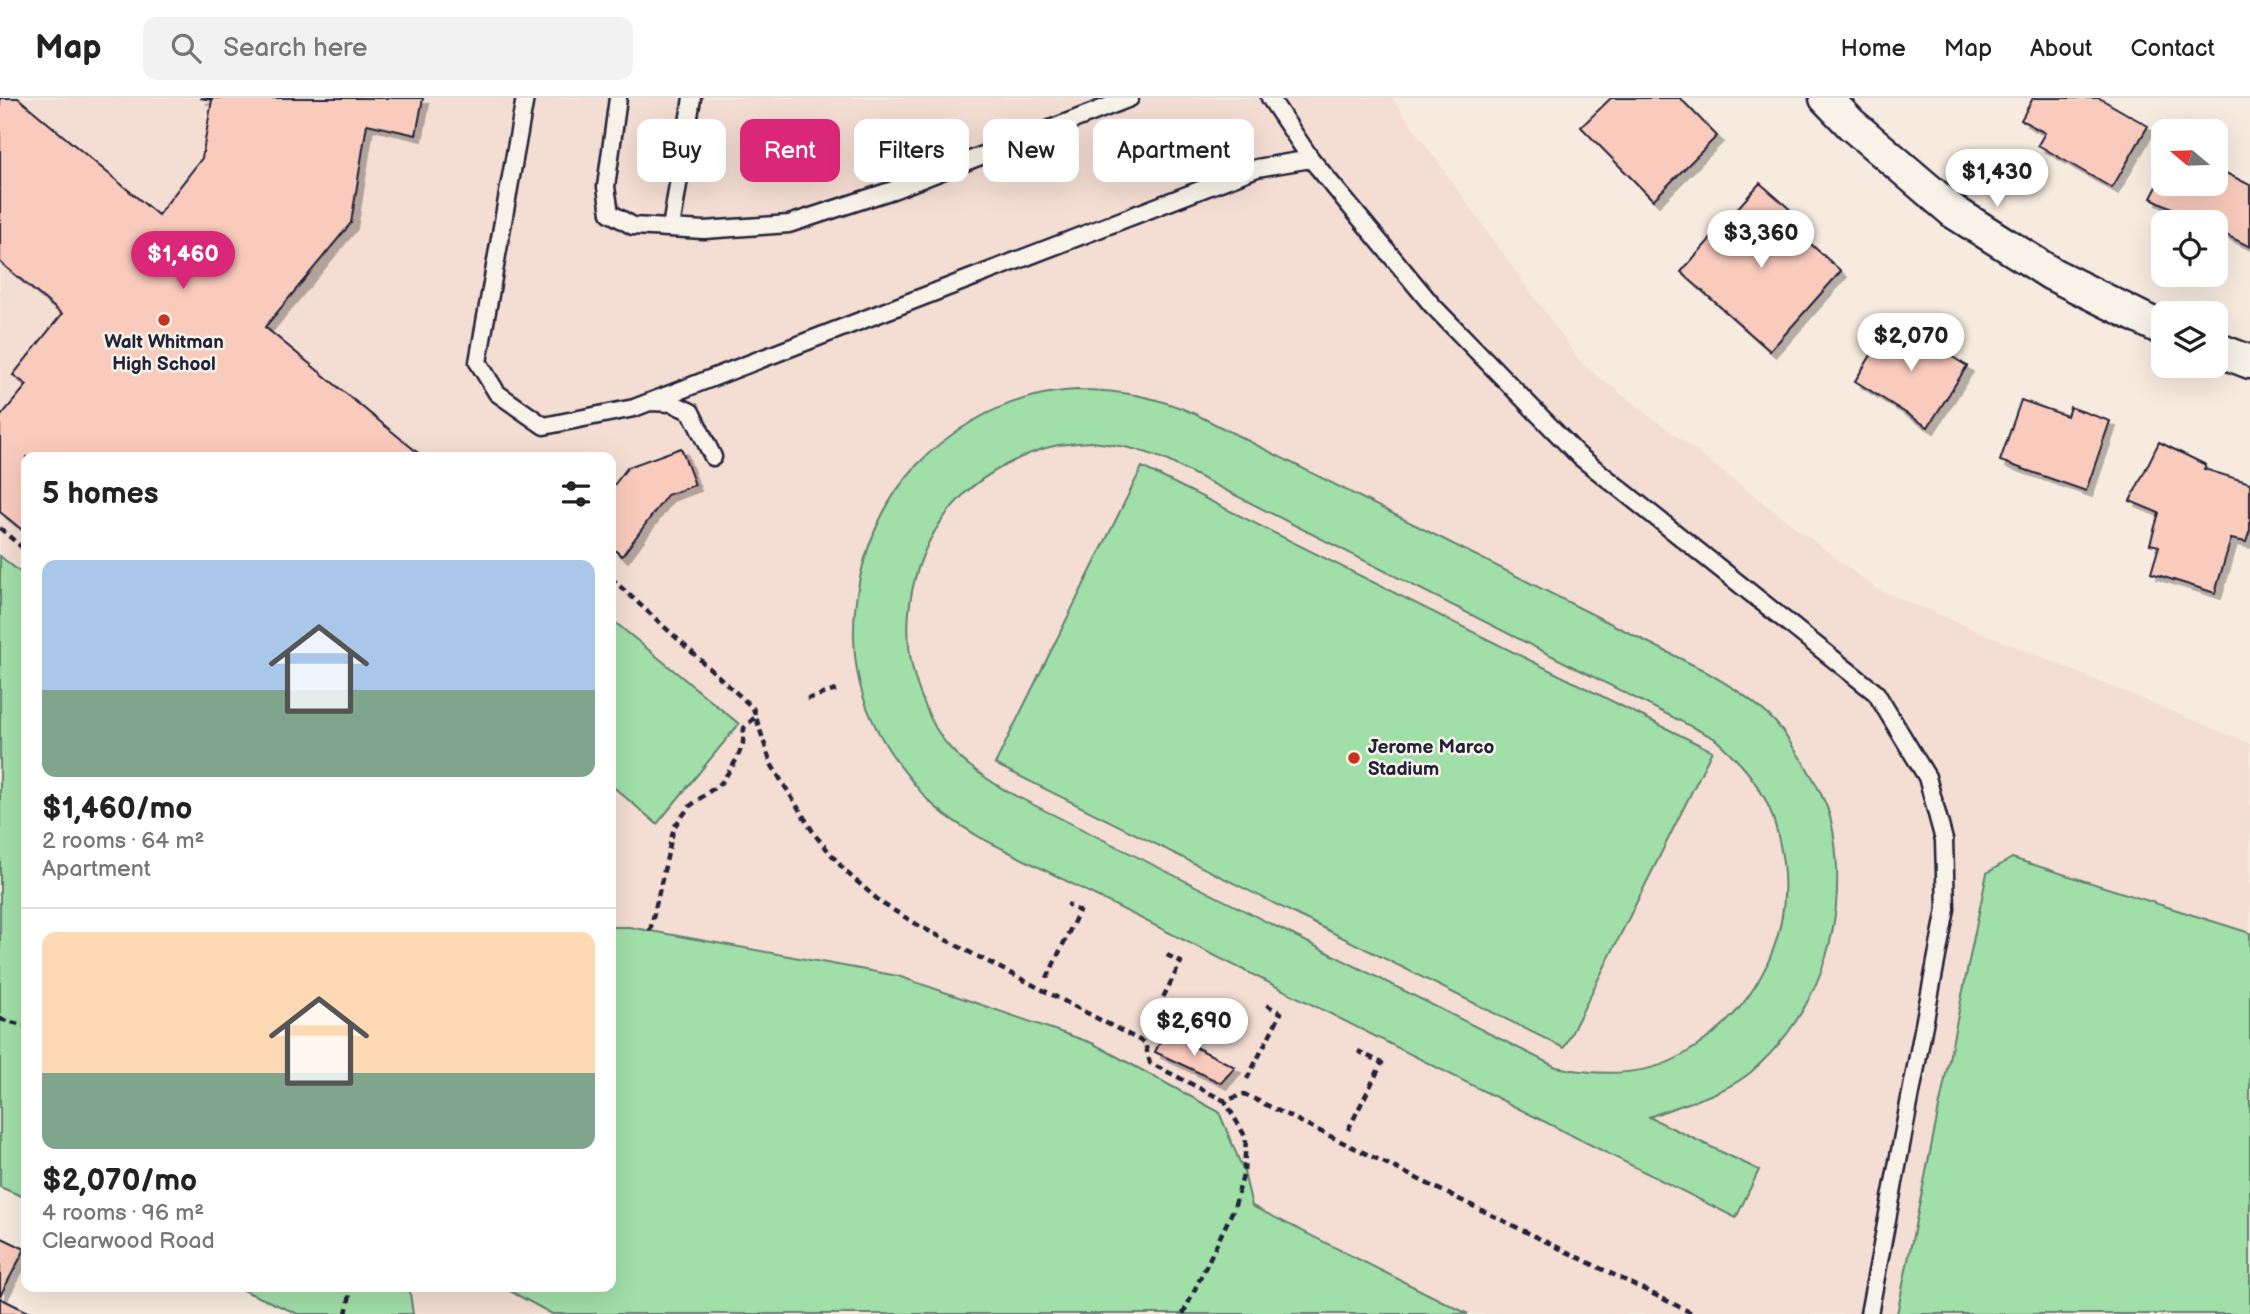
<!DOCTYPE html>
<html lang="en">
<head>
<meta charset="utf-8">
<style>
  body { margin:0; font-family:"Balsamiq Sans",sans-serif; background:#f2f2f2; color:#222; height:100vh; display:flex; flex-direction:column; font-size:26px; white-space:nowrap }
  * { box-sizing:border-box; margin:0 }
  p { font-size:23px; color:#767676 }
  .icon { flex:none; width:38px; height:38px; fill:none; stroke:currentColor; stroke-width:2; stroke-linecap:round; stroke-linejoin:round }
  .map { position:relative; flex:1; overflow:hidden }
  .panel { position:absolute; left:21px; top:354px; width:595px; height:840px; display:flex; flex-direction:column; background:#fff; border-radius:14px; box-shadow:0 7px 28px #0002 }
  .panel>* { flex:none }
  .hud { position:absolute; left:637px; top:21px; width:665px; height:63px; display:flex; gap:14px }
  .needle { width:46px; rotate:289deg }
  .controls { position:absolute; left:2151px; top:21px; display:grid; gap:14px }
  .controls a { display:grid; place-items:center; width:77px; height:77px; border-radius:14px; background:#fff; box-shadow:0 7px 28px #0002; font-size:35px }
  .price { position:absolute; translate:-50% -60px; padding:0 16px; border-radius:24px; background:#fff; color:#222; font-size:23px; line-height:46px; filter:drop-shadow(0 2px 4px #0008) }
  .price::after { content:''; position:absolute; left:50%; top:42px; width:21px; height:16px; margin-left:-10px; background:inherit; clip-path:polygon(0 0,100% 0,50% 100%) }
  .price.selected { background:#db2777; color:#fff }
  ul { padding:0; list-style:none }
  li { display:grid; align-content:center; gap:14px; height:371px; padding:0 21px }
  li+li { border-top:2px solid #e0e0e0 }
  li span { display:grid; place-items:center; height:217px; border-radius:14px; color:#555 }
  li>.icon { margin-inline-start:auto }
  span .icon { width:126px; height:126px; fill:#fffc; stroke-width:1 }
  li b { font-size:30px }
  h2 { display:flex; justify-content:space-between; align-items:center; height:84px; padding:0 21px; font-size:30px }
  .tag { padding:0 24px; border-radius:14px; background:#fff; box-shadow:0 7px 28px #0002; font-size:24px; line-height:63px }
  .tag.selected { background:#db2777; color:#fff }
  header { display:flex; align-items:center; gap:42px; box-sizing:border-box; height:98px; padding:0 35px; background:#fff; border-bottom:2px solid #e0e0e0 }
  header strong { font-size:33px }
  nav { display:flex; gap:38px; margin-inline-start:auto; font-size:24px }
  .search { width:490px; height:63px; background:#f2f2f2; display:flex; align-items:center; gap:18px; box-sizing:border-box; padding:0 24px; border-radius:14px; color:#767676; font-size:26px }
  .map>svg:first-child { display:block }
</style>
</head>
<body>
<header>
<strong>Map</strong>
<div class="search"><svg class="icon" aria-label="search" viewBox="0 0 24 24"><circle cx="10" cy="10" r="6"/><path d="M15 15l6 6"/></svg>Search here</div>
<nav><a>Home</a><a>Map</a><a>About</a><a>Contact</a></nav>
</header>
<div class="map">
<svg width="2250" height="1216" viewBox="0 0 2250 1216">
  <defs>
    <filter id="shadow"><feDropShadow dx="6" dy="6" stdDeviation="0" flood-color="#0004"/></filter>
  </defs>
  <rect width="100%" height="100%" fill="#f7ebdf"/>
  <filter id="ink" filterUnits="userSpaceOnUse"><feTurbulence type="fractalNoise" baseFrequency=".0143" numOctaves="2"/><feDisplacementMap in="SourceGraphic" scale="14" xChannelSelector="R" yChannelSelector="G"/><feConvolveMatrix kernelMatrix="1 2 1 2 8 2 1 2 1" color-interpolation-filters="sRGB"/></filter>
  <g filter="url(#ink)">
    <path fill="#f4ddd2" d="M0,0H1392L1582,266L1875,490L2250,646V1216H413L409,1188H611V359H26V479L0,458Z"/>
    <path fill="#a1dfa8" stroke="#628072" stroke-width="2" fill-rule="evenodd" d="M1076,292C1119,292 1155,298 1195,316L1703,572C1730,588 1755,602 1776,625C1783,633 1789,643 1795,652C1807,669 1818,688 1826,707C1834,726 1836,750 1837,770C1840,849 1811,922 1751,974C1722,998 1683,1005 1649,1019L1759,1072L1736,1120L981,740C963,729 944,718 929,703C923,698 918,690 912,683C892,659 874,631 864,601C839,525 862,426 916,368C948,334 993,307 1039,297C1051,294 1063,293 1076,292ZM1091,344C1118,347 1141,351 1166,362L1714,640C1736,660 1751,675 1765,701C1772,714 1777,732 1780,747C1798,833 1758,914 1681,958C1644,979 1596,977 1556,969L1006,693C986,680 967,668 951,651C939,638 930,621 924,605C893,534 909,450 965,395C986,375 1026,354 1054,348C1066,345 1079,345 1091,344Z
      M1142,369L1712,653L1564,950L995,666Z
      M0,458L26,479V1100L0,1089Z
      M611,521L739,626L657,726L611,687Z
      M2012,760L2250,835V1216H1897L1987,775Z
      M611,829H629L898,878L1092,945L1219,1014L1244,1074L1252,1108L1468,1216H552L501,1188H611Z
      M233,1188H409L413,1216H298Z"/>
    <path fill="#f9cbbd" stroke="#22223b" stroke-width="2" filter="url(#shadow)" d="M0,0H18L158,117L202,60L212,2L200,0H423L416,37L367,26L351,125L265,229L423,359H26V435L0,414V319L27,287L13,277L62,216L0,164Z
      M1611,0H1680L1717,38L1653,102L1581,29Z
      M2033,0H2099L2148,28L2112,90L2038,47L2045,35L2021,22Z
      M2216,70L2250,87V149L2216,132V124H2184L2186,117L2151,100L2163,77V86H2216Z
      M1760,85L1793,114L1769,141L1779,150L1795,132L1841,173L1770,253L1681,174Z
      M1893,222L1967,268L1928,329L1855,283Z
      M2021,302L2067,318L2070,309L2110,323L2086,393L2000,363Z
      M2159,344L2206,367L2204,371L2250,385V432L2246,444L2231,441L2215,495L2151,475L2159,448L2150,446L2159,415L2130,403Z
      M681,350L695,387L667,397L622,458L611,449V391L628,369Z
      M1165,934L1235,969L1221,985L1155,954Z
      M0,1139L25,1151L0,1198Z
      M0,1200L32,1216H0Z"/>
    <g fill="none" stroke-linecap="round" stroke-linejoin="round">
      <defs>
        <path id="lane" d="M525,0L478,264L497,295L544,328L634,310L1257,70L1311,61
          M618,0L606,89L610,115L633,128L704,132L789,126L893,92L1130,0
          M1270,0L1311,61L1432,207L1579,358L1876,595L1927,679L1944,742L1946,811L1869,1216
          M671,130L692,0
          M651,304L672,305L691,314L713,359"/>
        <path id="street" d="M1826,0L1851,26L1954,114L2052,176L2163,231
          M2216,251L2250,264"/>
      </defs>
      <use href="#lane" stroke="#22223b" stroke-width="21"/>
      <use href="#street" stroke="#22223b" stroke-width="37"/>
      <path stroke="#22223b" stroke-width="4.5" stroke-dasharray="7 5" stroke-linecap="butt" d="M0,430L26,453
        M611,480L753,610L771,666L815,737L846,774L883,806L923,830L1145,945L1150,965L1225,1003L1244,996L1694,1216
        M807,601L836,592
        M650,833L674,729L690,708L722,684L737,661L743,645L744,630L756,618
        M1047,880L1079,813L1067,806
        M0,921L26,928
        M1147,931L1181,864L1165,856
        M1247,981L1281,915L1263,905
        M1348,1032L1382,965L1358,953
        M346,1216L350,1196L347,1188
        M1183,1216L1234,1110L1244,1074L1246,1040L1225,1003"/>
      <use href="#lane" stroke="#f7f3e8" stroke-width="16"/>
      <use href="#street" stroke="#f7f3e8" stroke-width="32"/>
    </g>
  </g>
  <g fill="#c8321e" stroke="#f7f3e8" stroke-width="2.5">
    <circle cx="164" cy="222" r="7"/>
    <circle cx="1354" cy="660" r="7"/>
  </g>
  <g text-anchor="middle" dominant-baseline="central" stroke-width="5" stroke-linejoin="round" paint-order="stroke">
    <g font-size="19" font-weight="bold" fill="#22223b" stroke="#f7f3e8">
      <text x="164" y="244">Walt Whitman<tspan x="164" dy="22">High School</tspan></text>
      <text x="1368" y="649" text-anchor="start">Jerome Marco<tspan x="1368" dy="22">Stadium</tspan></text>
    </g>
  </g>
</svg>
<div class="controls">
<a><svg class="needle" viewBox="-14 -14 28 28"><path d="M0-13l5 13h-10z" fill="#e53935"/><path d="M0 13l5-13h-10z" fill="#767676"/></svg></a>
<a><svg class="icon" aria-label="locate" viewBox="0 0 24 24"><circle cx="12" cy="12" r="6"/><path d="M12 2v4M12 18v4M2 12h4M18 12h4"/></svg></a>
<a><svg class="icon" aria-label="layers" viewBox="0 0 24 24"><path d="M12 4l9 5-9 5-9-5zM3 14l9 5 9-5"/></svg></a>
</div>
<b class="price" style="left:1997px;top:111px">$1,430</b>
<b class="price" style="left:1761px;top:172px">$3,360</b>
<b class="price selected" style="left:183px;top:193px">$1,460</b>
<b class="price" style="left:1911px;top:275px">$2,070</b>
<b class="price" style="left:1194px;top:960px">$2,690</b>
<div class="hud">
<a class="tag">Buy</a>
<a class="tag selected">Rent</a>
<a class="tag">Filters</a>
<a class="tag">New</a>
<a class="tag">Apartment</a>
</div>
<section class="panel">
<h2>5 homes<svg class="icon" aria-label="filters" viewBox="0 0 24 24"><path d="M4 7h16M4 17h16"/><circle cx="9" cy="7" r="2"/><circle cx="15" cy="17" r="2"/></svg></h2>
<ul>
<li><span style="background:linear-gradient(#a9c7e8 60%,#7fa58c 0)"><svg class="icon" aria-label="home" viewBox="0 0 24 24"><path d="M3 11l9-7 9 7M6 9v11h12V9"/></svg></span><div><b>$1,460/mo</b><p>2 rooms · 64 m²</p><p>Apartment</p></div></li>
<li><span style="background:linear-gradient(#ffd9b3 65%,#7fa58c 0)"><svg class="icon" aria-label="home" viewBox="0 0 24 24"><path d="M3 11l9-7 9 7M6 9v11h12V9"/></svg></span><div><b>$2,070/mo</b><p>4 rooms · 96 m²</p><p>Clearwood Road</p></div></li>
</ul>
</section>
</div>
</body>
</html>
